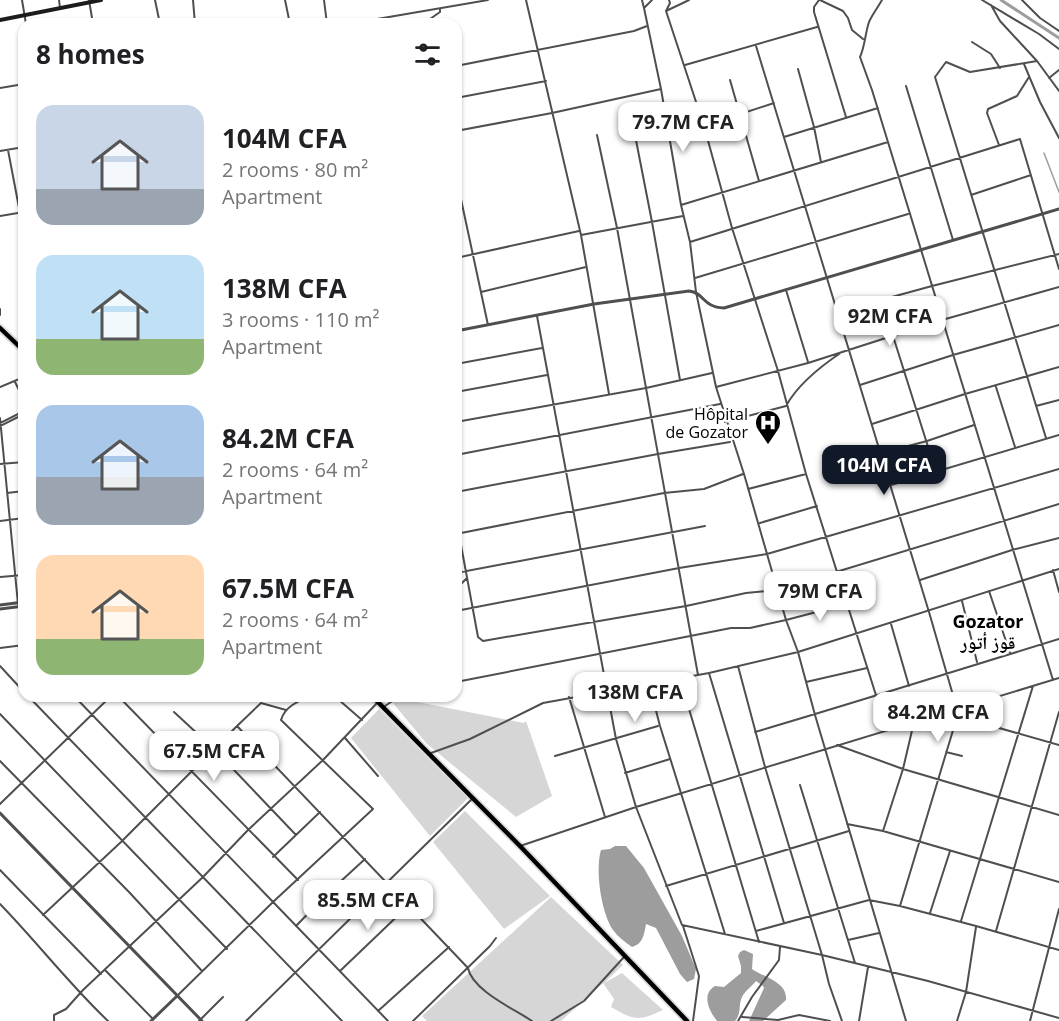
<!DOCTYPE html>
<html lang="en">
<head>
<meta charset="utf-8">
<style>
  body { margin:0; font-family:"Open Sans","Noto Naskh Arabic",sans-serif; background:#f2f2f2; color:#202124; height:100vh; display:flex; flex-direction:column; font-size:22px; white-space:nowrap }
  * { box-sizing:border-box; margin:0 }
  p { font-size:20px; color:#757577 }
  .icon { flex:none; width:33px; height:33px; fill:none; stroke:currentColor; stroke-width:2; stroke-linecap:round; stroke-linejoin:round }
  .map { position:relative; flex:1; overflow:hidden }
  .sheet { position:absolute; left:18px; top:18px; width:444px; height:684px; display:flex; flex-direction:column; background:#fff; border-radius:18px; box-shadow:0 2px 4px #0004 }
  .sheet>* { flex:none }
  .price { position:absolute; translate:-50% -51px; padding:0 14px; border-radius:12px; background:#fff; color:#222; font-size:20px; line-height:39px; filter:drop-shadow(0 2px 3px #0008) }
  .price::after { content:''; position:absolute; left:50%; top:36px; width:18px; height:14px; margin-left:-9px; background:inherit; clip-path:polygon(0 0,100% 0,50% 100%) }
  .price.current { background:#111827; color:#fff }
  ul { padding:0; list-style:none }
  li { display:flex; align-items:center; gap:18px; height:150px; padding:0 18px }
  li span { display:grid; place-items:center; flex:none; width:168px; height:120px; border-radius:18px; color:#555 }
  li>.icon { margin-inline-start:auto }
  span .icon { width:72px; height:72px; fill:#fffc; stroke-width:1 }
  li b { font-size:26px }
  h2 { display:flex; justify-content:space-between; align-items:center; height:72px; padding:0 18px; font-size:26px }
  .map>svg:first-child { display:block }
</style>
</head>
<body>
<div class="map">
<svg width="1059" height="1021" viewBox="0 0 1059 1021">
  <rect width="100%" height="100%" fill="#fff"/>
  <path fill="#d6d6d6" d="M387,696L524,723L526,721L552,796L516,817L427,744Z
    M379,709L468,798L430,836L351,738Z
    M465,811L550,896L504,929L433,842Z
    M551,897L623,965L604,983L622,973L663,1010C639,1021 635,1021 611,1007L614,999L603,983L561,1021H427L422,1016Z"/>
  <path fill="#9d9d9d" d="M615,846H626L644,868L682,936L696,969L694,979L687,982L680,974L656,928L646,924C644,935 643,944 632,947C625,942 618,937 613,930C601,912 595,870 601,850L610,849Z
    M744,950L753,954L752,969C763,977 788,982 786,1000L763,1021H749L764,988L763,986L756,981C752,986 745,991 742,997C738,1005 742,1013 735,1021H717C709,1011 701,994 715,986L724,987L741,973V966L738,956L740,952Z"/>
  <g fill="none" stroke-linecap="round" stroke-linejoin="round">
    <path stroke="#9d9d9d" stroke-width="1.5" d="M1044,153L1059,192"/>
    <path stroke="#9d9d9d" stroke-width="3" d="M1001,0L1059,38"/>
    <defs>
      <path id="trunk" d="M0,328L24,351
        M372,696L520,846L687,1021"/>
    </defs>
    <use href="#trunk" stroke="#dbdbdb" stroke-width="8"/>
    <path stroke="#4f4f4f" stroke-width="2" d="M22,0L26,24
      M59,0L60,8
      M89,0L93,24
      M155,0L160,24
      M193,0L195,24
      M285,0L290,24
      M324,0L327,24
      M526,0L581,235L609,394
      M642,0L644,8
      M652,0L644,8L661,89L681,205L690,242L696,292L716,387L744,474L786,620L798,652L815,715L906,1021
      M819,0L814,7V12L846,117
      M820,0L843,11L848,18L852,30L863,39
      M882,0C878,7 872,15 869,22C865,34 865,46 860,57L872,90L1053,680
      M982,0L1039,34L1059,49
      M1022,0L1040,18L1059,31
      M991,5L1000,21L1037,61L1059,91
      M666,11L704,126L732,228L778,371L806,474L887,730
      M666,11L689,0
      M666,11L670,3L669,0
      M348,24L488,0
      M428,24L430,19L440,12V9
      M972,42L991,54L1000,68
      M756,46L929,612L957,709L954,727L900,906
      M1037,61L970,72L946,62L935,77L1046,438
      M1024,64L1040,102L1059,138
      M685,65L817,27
      M456,66L634,31L647,26
      M798,69L814,127L821,162
      M1049,78L1059,70
      M730,80L759,181
      M906,86L953,240
      M0,88L24,84
      M456,98L546,81
      M704,126L774,103
      M634,130L652,222L680,380
      M456,131L552,113L661,89
      M597,135L617,228L698,675
      M784,137L878,108
      M999,145L987,113L988,109L1017,96L1029,77
      M8,150L24,234
      M0,151L24,147
      M456,176L488,325
      M971,195L1031,175
      M681,205L888,142
      M0,216L24,212
      M581,235L683,216
      M690,242L1020,139L1059,269
      M456,258L579,231
      M695,278L908,214
      M786,290L808,362
      M481,292L586,267
      M0,309V315
      M837,312L932,286L1059,254
      M537,316L616,739L636,807L682,925L822,955L928,981L1059,1018
      M893,336L936,472
      M456,364L542,348
      M15,382L24,400
      M860,385L953,355L1059,325
      M0,387L24,377
      M716,387L808,363L942,320L1059,287
      M996,387L1015,447
      M456,392L547,375
      M1036,406L1059,400
      M0,418L18,604
      M456,422L646,388L712,373
      M725,422L786,406C798,384 821,366 842,352
      M0,423L24,411
      M872,424L965,394L1059,367
      M0,426L24,414
      M882,453L927,441L974,425
      M456,455L720,404
      M0,464L24,462
      M891,485L1059,435
      M748,489L806,474
      M456,492L658,454L730,442
      M7,493L24,491
      M456,518L478,637L483,641L686,606L746,593L777,590L1059,504
      M0,521L24,518
      M760,523L817,506
      M456,534L664,493L704,489L743,474
      M1053,570L1059,592
      M456,573L705,526
      M0,577L24,575
      M920,580L1012,550L1059,538
      M456,589L467,578
      M989,591L1010,653
      M962,601L977,662
      M456,611L679,568L767,554L1059,469
      M891,624L909,686
      M0,648L24,645
      M0,666L24,692
      M738,666L765,767L822,955L829,984L842,1021
      M709,673L784,923
      M680,679L759,942
      M456,682L731,628H750L786,620L847,604
      M806,682L867,668
      M649,684L660,726L725,934
      M28,696L342,1021
      M74,696L388,1021
      M118,696L298,880
      M329,696L339,700L362,720
      M569,697L605,817
      M385,706L400,696
      M286,710L261,703L237,726L468,968C472,990 514,1009 532,1021
      M174,712L214,749L296,835
      M0,714L227,949
      M957,716L1059,745
      M755,732C857,702 958,670 1059,639
      M345,738L378,776
      M837,745L903,769L1059,815
      M946,752L962,756
      M431,753L470,739L543,703L709,673L798,652L1059,569
      M555,756L658,726
      M0,761L129,892L202,971
      M625,773L670,759
      M800,785L855,963
      M0,804L111,696
      M847,824L883,831L1059,882
      M883,831L903,769L914,722
      M520,846L636,807L1059,678
      M273,857L320,812
      M0,870L101,974
      M666,886L849,831
      M0,904C37,942 69,984 108,1021
      M930,913L950,851
      M43,915L121,842L237,726
      M961,921L1033,686
      M296,926L328,893L365,859
      M683,926L699,976L693,1021
      M756,931L869,900L900,906L976,926L1059,950
      M996,931L1059,712
      M848,940L879,933
      M105,970L153,1019
      M340,971L409,905
      M177,996L273,902L373,809L281,720C285,706 299,701 311,696
      M378,1011L449,947
      M742,1017L778,1020L799,1015L830,1021
      M54,1021V1015L66,1009L83,990L203,877L248,830L323,760L378,702
      M199,1021L223,997
      M246,1021L472,799
      M413,1021L490,946L496,938
      M551,1021L584,1001L624,957
      M738,1021L752,997L779,960L780,947
      M859,1021L868,967
      M957,1021L966,992L976,927
      M1030,1021L1059,909"/>
    <path stroke="#4f4f4f" stroke-width="3" d="M456,331L594,304L689,291C705,293 702,307 724,308L1059,209
      M0,605L24,602
      M0,609L24,606
      M0,813L202,1021
      M151,1021L177,996"/>
    <path stroke="#1c1c1c" stroke-width="4" d="M0,20L101,0"/>
    <use href="#trunk" stroke="#000" stroke-width="4.5"/>
  </g>
  <defs>
    <symbol id="hospital-pin" viewBox="-11 -11 22 30"><path d="M0 17L-7.5 6A9.5 9.5 0 1 1 7.5 6Z" fill="#000" stroke="#fff"/><path d="M-5-5h3v3.5h4V-5h3V5h-3V1.5h-4V5h-3Z" fill="#fff"/></symbol>
  </defs>
  <g fill-rule="evenodd">
    <use href="#hospital-pin" x="753" y="408" width="30" height="40"/>
  </g>
  <g text-anchor="middle" dominant-baseline="central" stroke-width="5" stroke-linejoin="round" paint-order="stroke">
    <g font-size="16" fill="#000" stroke="#fff" text-anchor="end">
      <text x="748" y="414">Hôpital<tspan x="748" dy="18">de Gozator</tspan></text>
    </g>
    <g font-size="18" font-weight="bold" fill="#000" stroke="#fff">
      <text x="988" y="621">Gozator<tspan x="988" dy="21">قوز أتور</tspan></text>
    </g>
  </g>
</svg>
<b class="price" style="left:683px;top:153px">79.7M CFA</b>
<b class="price" style="left:890px;top:347px">92M CFA</b>
<b class="price current" style="left:884px;top:496px">104M CFA</b>
<b class="price" style="left:820px;top:622px">79M CFA</b>
<b class="price" style="left:635px;top:723px">138M CFA</b>
<b class="price" style="left:938px;top:743px">84.2M CFA</b>
<b class="price" style="left:214px;top:782px">67.5M CFA</b>
<b class="price" style="left:368px;top:931px">85.5M CFA</b>
<section class="sheet">
<h2>8 homes<svg class="icon" aria-label="filters" viewBox="0 0 24 24"><path d="M4 7h16M4 17h16"/><circle cx="9" cy="7" r="2"/><circle cx="15" cy="17" r="2"/></svg></h2>
<ul>
<li><span style="background:linear-gradient(#c9d6e8 70%,#9aa5b1 0)"><svg class="icon" aria-label="home" viewBox="0 0 24 24"><path d="M3 11l9-7 9 7M6 9v11h12V9"/></svg></span><div><b>104M CFA</b><p>2 rooms · 80 m²</p><p>Apartment</p></div></li>
<li><span style="background:linear-gradient(#bfe0f5 70%,#8fb573 0)"><svg class="icon" aria-label="home" viewBox="0 0 24 24"><path d="M3 11l9-7 9 7M6 9v11h12V9"/></svg></span><div><b>138M CFA</b><p>3 rooms · 110 m²</p><p>Apartment</p></div></li>
<li><span style="background:linear-gradient(#a9c7e8 60%,#9aa5b1 0)"><svg class="icon" aria-label="home" viewBox="0 0 24 24"><path d="M3 11l9-7 9 7M6 9v11h12V9"/></svg></span><div><b>84.2M CFA</b><p>2 rooms · 64 m²</p><p>Apartment</p></div></li>
<li><span style="background:linear-gradient(#ffd9b3 70%,#8fb573 0)"><svg class="icon" aria-label="home" viewBox="0 0 24 24"><path d="M3 11l9-7 9 7M6 9v11h12V9"/></svg></span><div><b>67.5M CFA</b><p>2 rooms · 64 m²</p><p>Apartment</p></div></li>
</ul>
</section>
</div>
</body>
</html>
